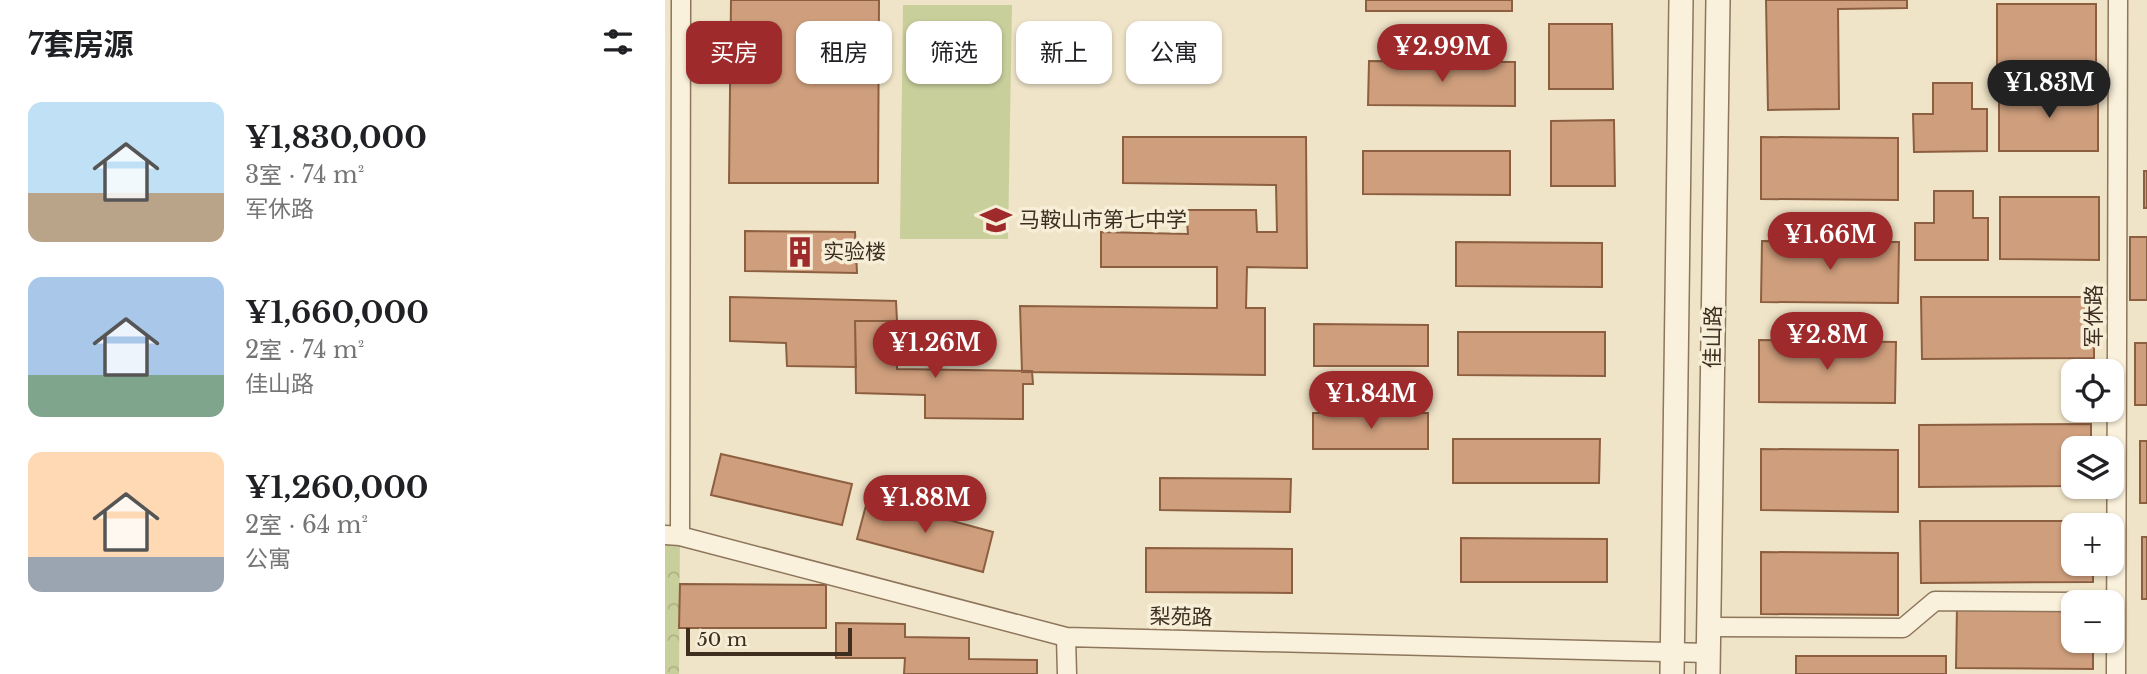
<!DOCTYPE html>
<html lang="zh">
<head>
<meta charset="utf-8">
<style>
  body { margin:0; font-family:"Libre Baskerville","Noto Sans SC",serif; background:#f2f2f2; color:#202124; height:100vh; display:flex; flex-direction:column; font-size:26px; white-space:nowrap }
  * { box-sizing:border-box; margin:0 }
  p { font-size:23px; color:#757577 }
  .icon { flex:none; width:38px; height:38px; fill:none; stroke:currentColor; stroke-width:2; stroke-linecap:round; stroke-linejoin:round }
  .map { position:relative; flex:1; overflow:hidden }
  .details { display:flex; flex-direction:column; background:#fff; width:665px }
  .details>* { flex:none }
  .guide { position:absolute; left:21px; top:21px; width:665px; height:63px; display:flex; gap:14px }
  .fabs { position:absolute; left:1396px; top:359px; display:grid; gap:14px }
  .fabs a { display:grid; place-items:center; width:63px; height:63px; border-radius:14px; background:#fff; box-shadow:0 2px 5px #0004; font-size:35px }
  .scale { position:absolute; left:21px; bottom:18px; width:166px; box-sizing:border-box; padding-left:7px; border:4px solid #3d2e20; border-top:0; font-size:19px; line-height:24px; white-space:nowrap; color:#3d2e20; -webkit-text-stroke:5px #f7eed8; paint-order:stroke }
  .price { position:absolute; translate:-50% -60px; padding:0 16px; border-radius:24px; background:#9e2a2b; color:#fff; font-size:23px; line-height:46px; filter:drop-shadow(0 2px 4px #0008) }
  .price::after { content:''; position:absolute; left:50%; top:42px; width:21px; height:16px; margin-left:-10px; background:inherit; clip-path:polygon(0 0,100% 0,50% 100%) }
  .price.active { background:#222; color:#fff }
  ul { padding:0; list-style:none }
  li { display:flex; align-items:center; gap:21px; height:175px; padding:0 28px }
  li span { display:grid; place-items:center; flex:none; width:196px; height:140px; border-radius:14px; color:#555 }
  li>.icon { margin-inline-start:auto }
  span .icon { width:84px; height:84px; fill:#fffc; stroke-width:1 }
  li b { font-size:30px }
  h2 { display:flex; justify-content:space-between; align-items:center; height:84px; padding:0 28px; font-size:30px }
  .chip { padding:0 24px; border-radius:14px; background:#fff; box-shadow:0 2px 5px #0004; font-size:24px; line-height:63px }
  .chip.active { background:#9e2a2b; color:#fff }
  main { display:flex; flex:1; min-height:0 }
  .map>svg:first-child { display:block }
</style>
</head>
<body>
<main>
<section class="details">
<h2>7套房源<svg class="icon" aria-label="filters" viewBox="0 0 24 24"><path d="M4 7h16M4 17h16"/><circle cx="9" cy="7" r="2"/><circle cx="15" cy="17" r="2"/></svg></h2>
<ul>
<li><span style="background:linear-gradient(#bfe0f5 65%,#b9a48a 0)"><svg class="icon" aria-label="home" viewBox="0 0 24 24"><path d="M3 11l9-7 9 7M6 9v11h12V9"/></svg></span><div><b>¥1,830,000</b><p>3室 · 74 m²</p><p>军休路</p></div></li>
<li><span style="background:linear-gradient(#a9c7e8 70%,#7fa58c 0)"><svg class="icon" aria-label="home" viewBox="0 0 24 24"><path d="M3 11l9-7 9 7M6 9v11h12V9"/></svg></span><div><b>¥1,660,000</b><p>2室 · 74 m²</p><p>佳山路</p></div></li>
<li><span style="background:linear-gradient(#ffd9b3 75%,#9aa5b1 0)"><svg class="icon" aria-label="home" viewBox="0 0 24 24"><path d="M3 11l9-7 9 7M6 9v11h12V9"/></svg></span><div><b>¥1,260,000</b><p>2室 · 64 m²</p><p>公寓</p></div></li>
</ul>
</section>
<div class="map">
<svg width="1482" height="674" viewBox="0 0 1482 674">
  <defs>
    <pattern id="park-crowns" width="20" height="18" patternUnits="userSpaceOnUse" patternTransform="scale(1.75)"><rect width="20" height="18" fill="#c9cf9b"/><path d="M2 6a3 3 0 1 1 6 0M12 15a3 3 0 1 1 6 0" fill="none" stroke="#aeb285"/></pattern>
  </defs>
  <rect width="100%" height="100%" fill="#f0e4c8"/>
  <path fill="#c9cf9b" d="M238,5H347L343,239H235Z"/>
  <path fill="url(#park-crowns)" d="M0,535L15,536L14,674H0Z"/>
  <path fill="#cf9f7d" stroke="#8d5f41" stroke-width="2" d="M66,0H214L213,183H64Z
    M701,0H847V11H701Z
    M1101,0H1242V8L1173,9L1174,109L1103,110Z
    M1332,4H1431V67L1332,66Z
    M884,24H947L948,89H884Z
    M704,61L850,62V106L703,105Z
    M1268,83H1307V109H1322V151L1249,152L1248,114H1268Z
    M1334,88H1433V151H1334Z
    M949,120L950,186H886V121Z
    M458,137H641L642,268L582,267L581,308H600V375L357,372L355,306L552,308V267H436V232L523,234L521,210H591L592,232H612L611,185L458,183Z
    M1096,137L1233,138V200L1096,199Z
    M698,151H845V195L698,194Z
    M1479,171H1482V208H1479Z
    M1269,191H1308V218H1323V260H1250V223H1269Z
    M1335,197H1434V260L1335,259Z
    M80,231L190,232L192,273L80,271Z
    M1465,237H1482V300H1465Z
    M1097,241L1234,242L1233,303L1096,302Z
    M791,242L937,243V287L791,286Z
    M65,297L231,301L232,321H190L191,367L122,366L121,343L65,341Z
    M1256,297H1429V358L1257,359Z
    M190,321H232V369L367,371L368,384H358V419L260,418V395L191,393Z
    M649,324L763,325V366H649Z
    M793,332H940V376L793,375Z
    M1094,340L1231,342L1230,403L1094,402Z
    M1470,343H1482V405H1470Z
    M648,413H763V449H648Z
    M1426,424V448H1409V486L1254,487V425Z
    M788,439H935L934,483H788Z
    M1475,441H1482V503H1475Z
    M1096,449L1233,450V512L1096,510Z
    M56,454L187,484L177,525L46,495Z
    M495,478L626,479L625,512L495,510Z
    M203,498L328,532L318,572L192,539Z
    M1255,521H1428V525H1409V564H1428V582L1256,583Z
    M1477,537H1482V599H1477Z
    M796,538L942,539V582H796Z
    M481,548L627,549V593L481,592Z
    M1096,552L1233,553V615L1096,614Z
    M15,584L161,585V628H14Z
    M1292,606L1409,607V640H1428V669L1291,668Z
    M171,623L240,624V637L304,638V659L372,660V674H239L240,658H171Z
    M1131,656H1281V674H1131Z"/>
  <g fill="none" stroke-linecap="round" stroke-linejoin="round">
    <defs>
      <path id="minor" d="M0,535L15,536L401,637L1043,653
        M15,536L16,0
        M1044,627L1238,628L1270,601L1411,602
        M401,637L402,674
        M1451,674L1453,0"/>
      <path id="tertiary" d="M1007,674L1016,0
        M1043,674L1053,0"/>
    </defs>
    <use href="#minor" stroke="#8d765c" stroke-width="21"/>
    <use href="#tertiary" stroke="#8d765c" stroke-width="26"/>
    <use href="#minor" stroke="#faf1dc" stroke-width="18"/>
    <use href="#tertiary" stroke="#faf1dc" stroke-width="23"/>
  </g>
  <defs>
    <symbol id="school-bare" viewBox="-9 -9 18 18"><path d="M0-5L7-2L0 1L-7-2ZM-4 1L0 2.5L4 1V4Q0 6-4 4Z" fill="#9e2a2b" stroke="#f7eed8" stroke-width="2.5" paint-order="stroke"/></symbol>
    <symbol id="building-bare" viewBox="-9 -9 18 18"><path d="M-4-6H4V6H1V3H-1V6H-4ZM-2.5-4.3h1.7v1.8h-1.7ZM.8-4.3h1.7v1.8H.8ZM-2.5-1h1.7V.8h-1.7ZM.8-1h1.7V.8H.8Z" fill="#9e2a2b" stroke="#f7eed8" stroke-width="2.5" paint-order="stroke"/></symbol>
  </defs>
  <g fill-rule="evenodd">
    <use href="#school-bare" x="309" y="198" width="44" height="44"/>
    <use href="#building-bare" x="113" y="230" width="44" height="44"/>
  </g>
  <g text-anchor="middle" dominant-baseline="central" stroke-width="7" stroke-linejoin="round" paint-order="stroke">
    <g font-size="21" fill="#3d2e20" stroke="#f7eed8" text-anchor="start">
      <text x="354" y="220">马鞍山市第七中学</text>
      <text x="158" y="252">实验楼</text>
    </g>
    <g font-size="21" fill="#3d2e20" stroke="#f7eed8">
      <text transform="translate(1429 316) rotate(-90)">军休路</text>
      <text transform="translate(1048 337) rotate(-89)">佳山路</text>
      <text transform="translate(516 617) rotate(1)">梨苑路</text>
    </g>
  </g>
</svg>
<div class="fabs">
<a><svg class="icon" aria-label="locate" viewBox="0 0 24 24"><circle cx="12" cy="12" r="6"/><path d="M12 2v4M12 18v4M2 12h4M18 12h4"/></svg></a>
<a><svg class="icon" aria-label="layers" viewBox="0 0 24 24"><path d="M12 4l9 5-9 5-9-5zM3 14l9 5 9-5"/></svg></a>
<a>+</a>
<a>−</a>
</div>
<div class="scale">50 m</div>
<b class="price" style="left:777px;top:84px">¥2.99M</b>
<b class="price active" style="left:1384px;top:120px">¥1.83M</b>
<b class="price" style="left:1165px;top:272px">¥1.66M</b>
<b class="price" style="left:1162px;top:372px">¥2.8M</b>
<b class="price" style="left:270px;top:380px">¥1.26M</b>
<b class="price" style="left:706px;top:431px">¥1.84M</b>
<b class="price" style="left:260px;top:535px">¥1.88M</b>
<div class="guide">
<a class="chip active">买房</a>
<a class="chip">租房</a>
<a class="chip">筛选</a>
<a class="chip">新上</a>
<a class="chip">公寓</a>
</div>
</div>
</main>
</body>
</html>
